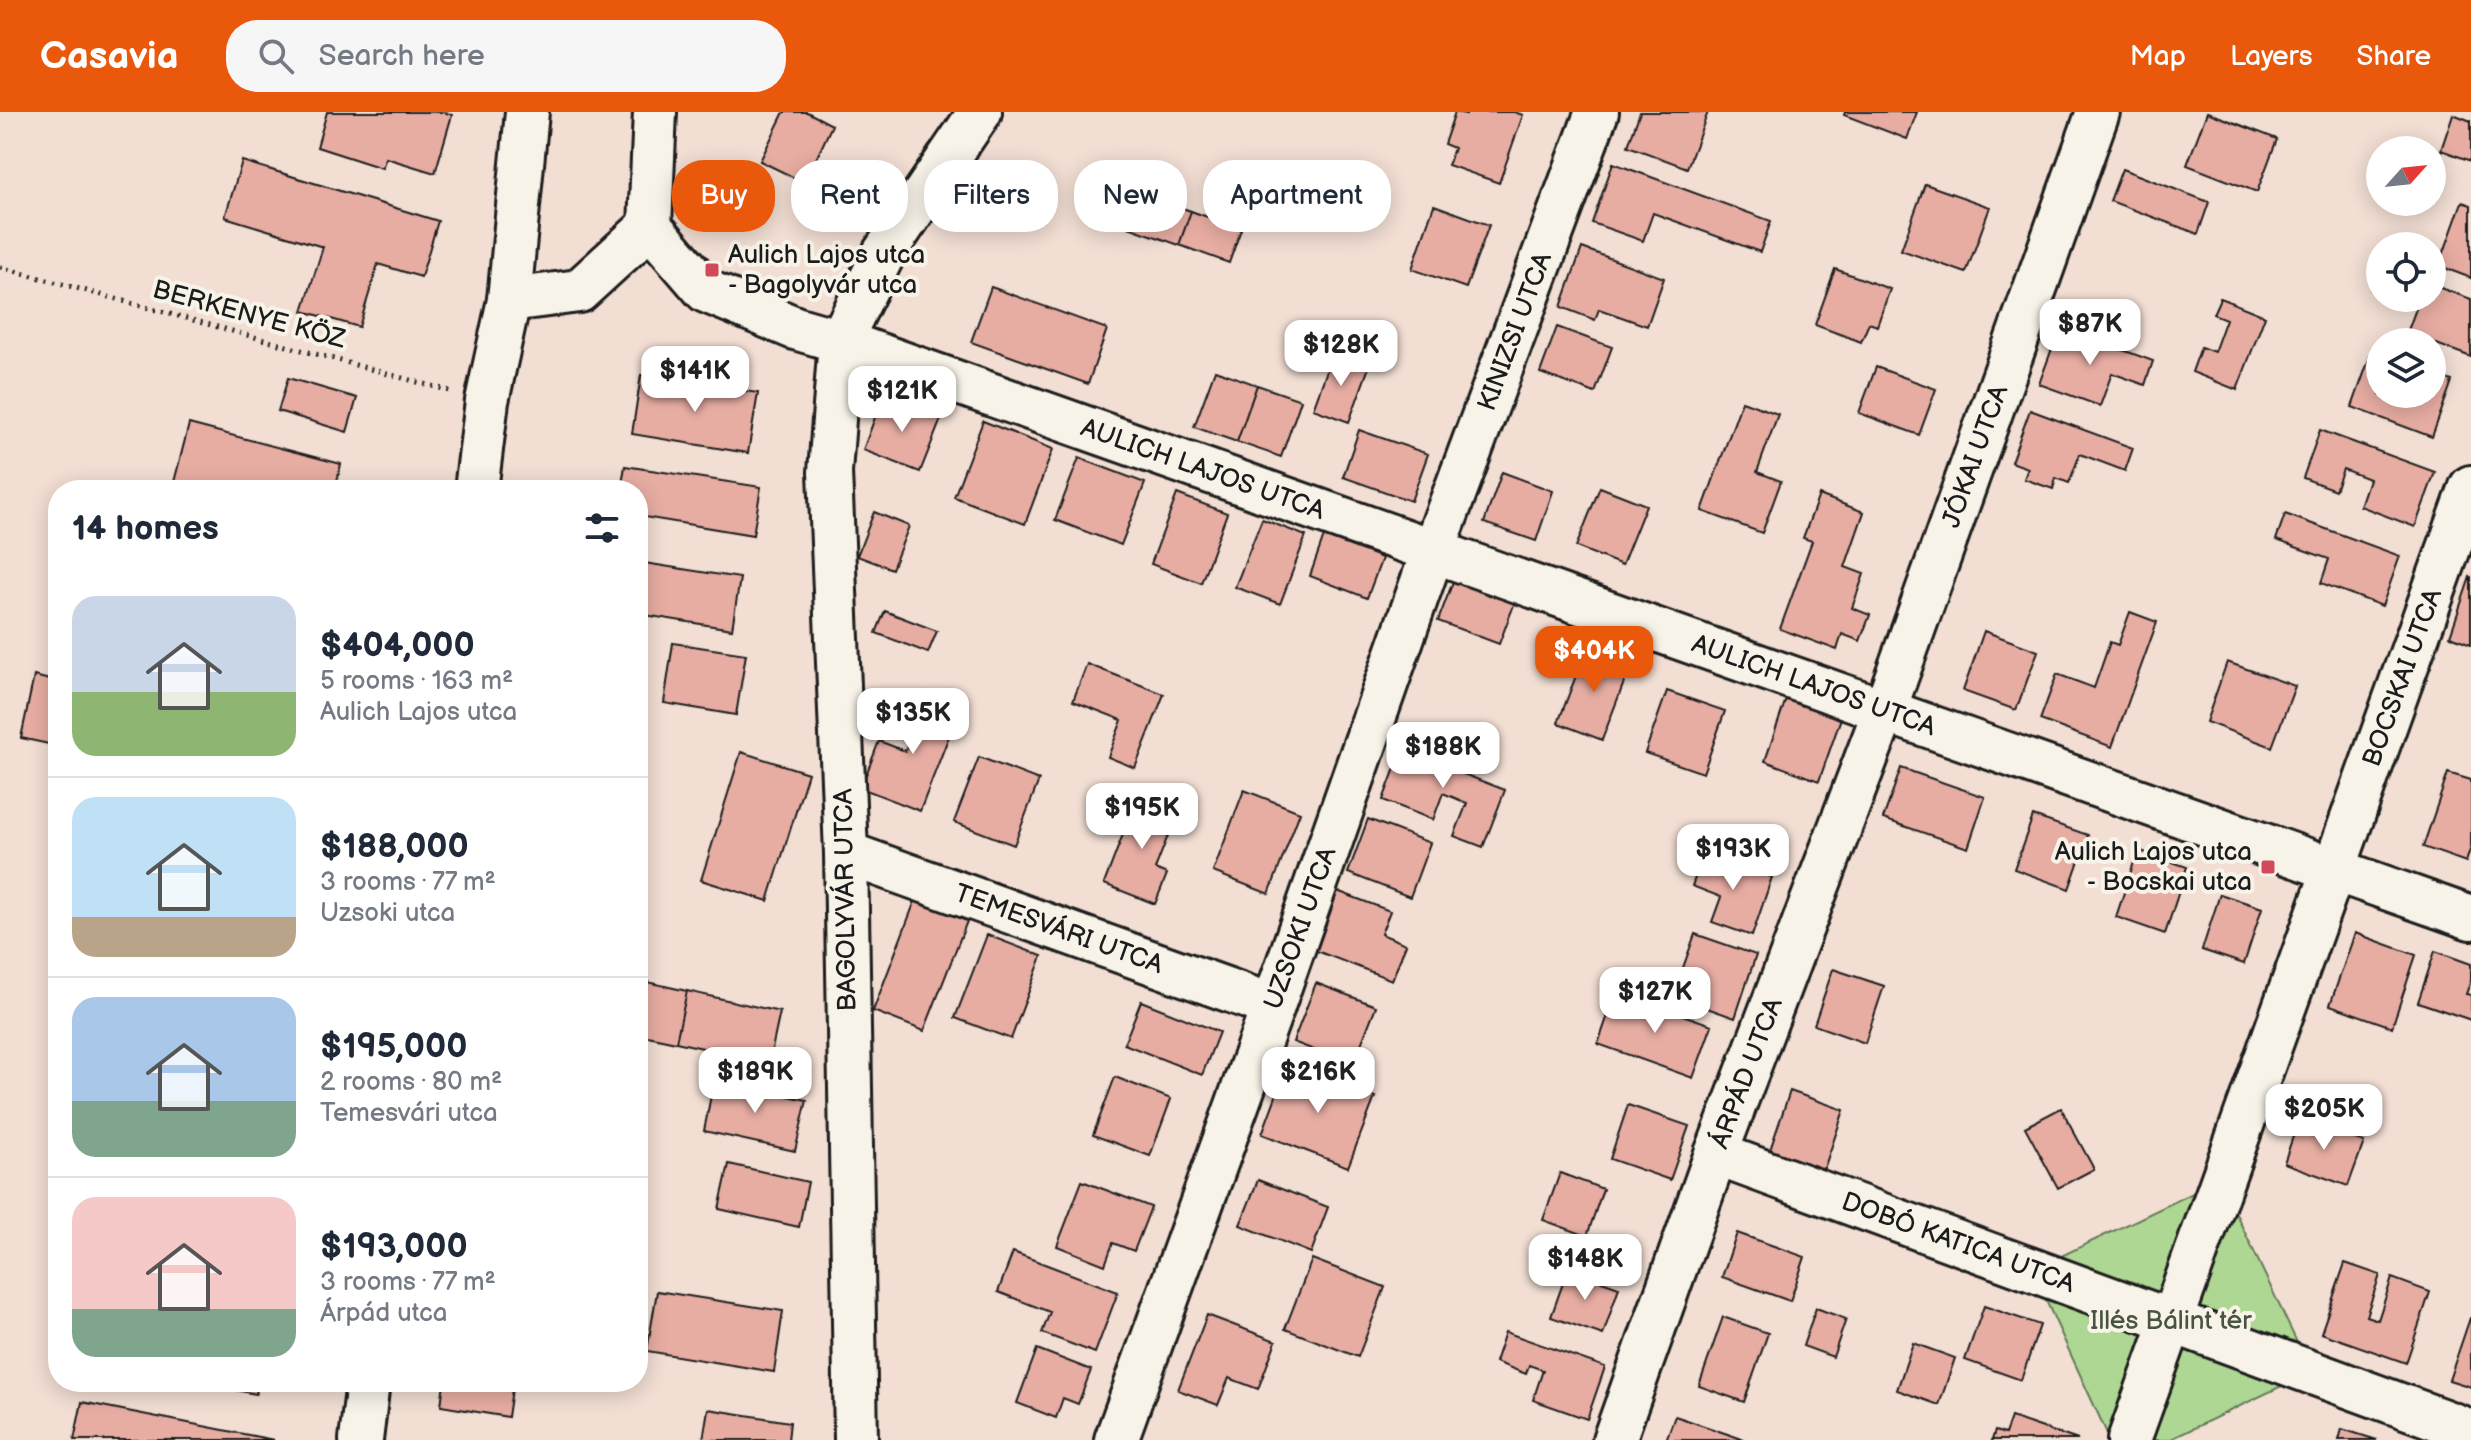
<!DOCTYPE html>
<html lang="en">
<head>
<meta charset="utf-8">
<style>
  body { margin:0; font-family:"Balsamiq Sans",sans-serif; background:#f6f6f7; color:#1f2937; height:100vh; display:flex; flex-direction:column; font-size:30px; white-space:nowrap }
  * { box-sizing:border-box; margin:0 }
  p { font-size:26px; color:#747a83 }
  .icon { flex:none; width:44px; height:44px; fill:none; stroke:currentColor; stroke-width:2; stroke-linecap:round; stroke-linejoin:round }
  .map { position:relative; flex:1; overflow:hidden }
  .panel { position:absolute; left:48px; top:368px; width:600px; height:912px; display:flex; flex-direction:column; background:#fff; border-radius:32px; box-shadow:0 4px 20px #0003 }
  .panel>* { flex:none }
  .top-card { position:absolute; left:672px; top:48px; width:760px; height:72px; display:flex; gap:16px }
  .needle { width:52px; rotate:63deg }
  .controls { position:absolute; left:2366px; top:24px; display:grid; gap:16px }
  .controls a { display:grid; place-items:center; width:80px; height:80px; border-radius:50%; background:#fff; box-shadow:0 4px 20px #0003; font-size:40px }
  .price { position:absolute; translate:-50% -68px; padding:0 18px; border-radius:16px; background:#fff; color:#222; font-size:26px; line-height:52px; filter:drop-shadow(0 2px 4px #0008) }
  .price::after { content:''; position:absolute; left:50%; top:48px; width:24px; height:18px; margin-left:-12px; background:inherit; clip-path:polygon(0 0,100% 0,50% 100%) }
  .price.on { background:#ea580c; color:#fff }
  ul { padding:0; list-style:none }
  li { display:flex; align-items:center; gap:24px; height:200px; padding:0 24px }
  li+li { border-top:2px solid #e0e1e3 }
  li span { display:grid; place-items:center; flex:none; width:224px; height:160px; border-radius:24px; color:#555 }
  li>.icon { margin-inline-start:auto }
  span .icon { width:96px; height:96px; fill:#fffc; stroke-width:1 }
  li b { font-size:34px }
  h2 { display:flex; justify-content:space-between; align-items:center; height:96px; padding:0 24px; font-size:34px }
  .pill { padding:0 28px; border-radius:32px; background:#fff; box-shadow:0 4px 20px #0003; font-size:28px; line-height:72px }
  .pill.on { background:#ea580c; color:#fff }
  header { display:flex; align-items:center; gap:48px; box-sizing:border-box; height:112px; padding:0 40px; background:#ea580c; color:#fff }
  header strong { font-size:38px }
  nav { display:flex; gap:44px; margin-inline-start:auto; font-size:28px }
  .search { width:560px; height:72px; background:#f6f6f7; display:flex; align-items:center; gap:20px; box-sizing:border-box; padding:0 28px; border-radius:32px; color:#747a83; font-size:30px }
  .map>svg:first-child { display:block }
</style>
</head>
<body>
<header>
<strong>Casavia</strong>
<div class="search"><svg class="icon" aria-label="search" viewBox="0 0 24 24"><circle cx="10" cy="10" r="6"/><path d="M15 15l6 6"/></svg>Search here</div>
<nav><a>Map</a><a>Layers</a><a>Share</a></nav>
</header>
<div class="map">
<svg width="2471" height="1328" viewBox="0 0 2471 1328">
  <rect width="100%" height="100%" fill="#f2ded3"/>
  <filter id="ink" filterUnits="userSpaceOnUse"><feTurbulence type="fractalNoise" baseFrequency=".0125" numOctaves="2"/><feDisplacementMap in="SourceGraphic" scale="16" xChannelSelector="R" yChannelSelector="G"/><feConvolveMatrix kernelMatrix="1 2 1 2 8 2 1 2 1" color-interpolation-filters="sRGB"/></filter>
  <g filter="url(#ink)">
    <path fill="#aed794" stroke="#657a58" stroke-width="2" d="M2220,1068L2311,1260L2169,1328H2110L2032,1158Z"/>
    <path fill="#e7ada3" stroke="#1c1c1c" stroke-width="2" d="M327,0H444L452,3L435,61L386,46L382,56L317,35Z
      M784,0H807L832,13L805,71L760,49Z
      M1455,0L1466,2V0H1514L1523,3L1499,71L1448,53L1454,36L1444,32Z
      M1640,0H1708L1687,56L1628,34Z
      M1845,0H1917L1907,27L1844,3Z
      M2207,0L2277,27L2257,80L2187,53Z
      M2453,2L2471,9V49L2441,38Z
      M242,49L438,109L421,165L378,152L359,215L303,199L323,135L225,105Z
      M1613,51L1771,109L1760,140L1653,101L1643,129L1592,111Z
      M2122,57L2209,90L2198,122L2110,89Z
      M1925,72L1990,95L1966,161L1901,138Z
      M1140,82L1191,99L1179,133L1128,115Z
      M2462,90L2471,93V166L2439,154Z
      M1434,93L1489,113L1466,176L1412,157Z
      M1191,99L1241,117L1229,151L1179,133Z
      M1582,136L1664,166L1647,214L1599,197L1595,208L1561,195Z
      M2380,154V181L2371,178Z
      M1835,157L1890,177L1877,214L1869,211L1861,230L1815,213Z
      M2432,173L2471,187V245L2407,221L2420,186H2432Z
      M991,175L1107,217L1088,272L971,230Z
      M2220,186L2265,204L2237,278L2192,260L2201,235L2214,240L2226,207L2213,202Z
      M2393,186H2420L2417,195Z
      M1557,215L1612,235L1595,281L1540,261Z
      M2060,215L2153,249L2145,273L2112,261L2100,294L2039,272Z
      M2372,239L2380,242V282H2432V261L2452,269L2432,325L2352,295Z
      M1333,242L1369,255L1349,310L1313,297Z
      M1876,255L1936,277L1919,323L1859,301Z
      M1215,258L1257,273L1237,330L1194,315Z
      M641,263L758,281L748,341L632,322Z
      M288,266L357,286L347,320L278,299Z
      M1257,273L1301,288L1281,345L1237,330Z
      M883,284L941,307L920,360L863,338Z
      M1742,289L1778,302L1757,360L1781,369L1762,421L1702,399Z
      M2030,298L2133,336L2125,359L2080,342L2069,371L2056,366L2053,377L2024,367L2028,356L2011,350Z
      M983,309L1053,337L1025,412L954,385Z
      M189,312L341,352L335,378H187L173,374Z
      M1359,318L1428,342L1411,389L1343,365Z
      M2320,318L2435,360L2415,415L2360,394L2369,367L2343,357L2335,378L2303,366Z
      M1079,346L1145,371L1121,433L1055,408Z
      M625,354L761,375L753,423L638,404V378H621Z
      M1502,360L1553,379L1536,429L1484,411Z
      M1600,375L1646,393L1622,453L1576,435Z
      M1177,382L1227,401L1201,471L1151,452Z
      M1819,383L1864,400L1845,455L1864,462L1852,496L1870,503L1860,529L1842,522L1837,538L1780,517L1812,429L1803,426Z
      M874,400L909,414L892,457L857,444Z
      M2285,402L2400,444L2382,494L2321,471L2329,447L2276,428Z
      M1262,407L1306,424L1280,492L1235,475Z
      M1324,424L1382,446L1367,486L1310,464Z
      M638,450L740,466L732,517L638,502Z
      M2470,465L2471,466V532L2450,524Z
      M1454,467L1515,490L1499,532L1438,509Z
      M885,499L937,519L928,541L876,521Z
      M2130,500L2157,510L2112,635L2040,608L2057,562L2094,576L2110,530L2118,533Z
      M1984,519L2038,539L2016,598L1963,579Z
      M673,531L746,542L736,603L664,591Z
      M1587,535L1631,552L1602,628L1558,611Z
      M2227,550L2295,574L2272,635L2206,610Z
      M1087,552L1164,582L1135,656L1108,645L1122,608L1073,589Z
      M34,564L58,570V634L21,626Z
      M1667,579L1725,599L1703,661L1645,641Z
      M927,580L961,593L920,699L861,676L879,629L905,639Z
      M1787,584L1842,603L1819,669L1765,649Z
      M1406,627L1462,648L1458,660L1505,678L1483,735L1454,724L1467,691L1443,681L1433,708L1383,688Z
      M741,640L808,661L768,789L701,768Z
      M979,645L1039,668L1014,733L954,710Z
      M1901,656L1985,685L1968,736L1883,707Z
      M2448,661L2471,668V735L2466,750L2423,735Z
      M1244,678L1300,700L1269,782L1213,760Z
      M1138,683L1178,698L1155,757L1167,762L1155,792L1104,772Z
      M2033,704L2088,723L2069,777L2014,757Z
      M1368,707L1430,731L1410,785L1348,761Z
      M2138,738L2187,755L2165,822L2116,805Z
      M1704,741L1772,765L1752,824L1712,810L1721,785L1692,774Z
      M1337,779L1390,799L1381,822L1406,832L1392,868L1314,838Z
      M2220,782L2262,796L2244,852L2202,838Z
      M915,789L967,809L924,919L873,899Z
      M2355,821L2416,843L2392,915L2330,893Z
      M1695,822L1756,843L1735,906L1673,884Z
      M987,823L1042,844L1011,927L955,906Z
      M2435,839L2471,852V868L2466,882L2471,883V908L2418,890Z
      M1833,857L1884,874L1865,931L1814,913Z
      M638,868L687,879L676,930L638,922Z
      M1316,871L1376,894L1353,953L1293,930Z
      M687,879L780,900L769,951L676,930Z
      M1616,880L1712,913L1693,966L1598,932Z
      M1141,889L1219,920L1202,963L1124,932Z
      M1288,952L1375,985L1348,1055L1262,1022Z
      M1115,965L1171,987L1150,1044L1093,1023Z
      M714,968L807,988L795,1039L704,1019Z
      M1790,979L1844,998L1824,1057L1770,1038Z
      M1628,993L1689,1014L1670,1068L1610,1047Z
      M2061,996L2094,1057L2058,1076L2025,1015Z
      M2299,1007L2364,1030L2348,1074L2284,1051Z
      M729,1052L808,1070L799,1115L719,1097Z
      M1560,1061L1603,1077L1587,1124L1543,1108Z
      M1258,1068L1328,1095L1311,1141L1240,1113Z
      M1082,1069L1151,1095L1134,1139L1113,1131L1105,1153L1057,1134Z
      M1737,1121L1805,1145L1790,1189L1722,1165Z
      M1013,1140L1118,1180L1095,1241L1042,1221L1050,1200L998,1180Z
      M1312,1147L1385,1175L1358,1245L1285,1217Z
      M2345,1151L2380,1163L2366,1204L2378,1208L2392,1166L2430,1180L2406,1251L2321,1221Z
      M1568,1157L1619,1175L1603,1223L1551,1205Z
      M657,1179L783,1199L774,1260L647,1239Z
      M1984,1194L2040,1213L2021,1268L1965,1248Z
      M1816,1196L1846,1207L1833,1245L1803,1234Z
      M1207,1203L1276,1229L1258,1277L1229,1266L1218,1293L1178,1278Z
      M1723,1205L1768,1221L1744,1290L1699,1274Z
      M2470,1206H2471V1275L2449,1268Z
      M1505,1220L1605,1255L1587,1307L1533,1288L1543,1258L1529,1253L1526,1262L1495,1250Z
      M1913,1231L1955,1246L1939,1293L1897,1278Z
      M1037,1237L1091,1258L1078,1292L1063,1286L1056,1306L1017,1291Z
      M196,1270H259L256,1282Z
      M444,1270H513L508,1305L441,1294Z
      M82,1290L274,1328H74Z
      M708,1297L790,1310L788,1328H703Z
      M1675,1304L1745,1328H1666Z
      M2011,1305L2078,1328H1992L1995,1319L2005,1322Z
      M2342,1317L2377,1328H2339Z"/>
    <g fill="none" stroke-linecap="round" stroke-linejoin="round">
      <defs>
        <g id="minor">
          <path id="s1" d="M655,0L650,114L706,179L795,216L840,229L2471,806"/>
          <path d="M509,188L579,179L650,114"/>
          <path d="M476,378L487,289L509,188L527,0"/>
          <path id="s2" d="M846,741L1273,894"/>
          <path id="s3" d="M1716,1042L2471,1319"/>
          <path d="M361,1328L368,1270"/>
          <path d="M856,1328L846,741L830,360L840,229L884,141L980,0"/>
          <path id="s4" d="M1116,1328L1273,894L1433,439L1597,0"/>
          <path id="s5" d="M1614,1328L1716,1042L1885,597L2098,0"/>
          <path id="s6" d="M2129,1328C2241,1010 2357,693 2471,375"/>
        </g>
      </defs>
      <use href="#minor" stroke="#1c1c1c" stroke-width="48"/>
      <path stroke="#1c1c1c" stroke-width="5" stroke-dasharray="2 6" stroke-linecap="butt" d="M0,155L450,279"/>
      <use href="#minor" stroke="#f7f3e8" stroke-width="42"/>
    </g>
  </g>
  <g fill="#d1495b" stroke="#f7f3e8" stroke-width="3">
    <rect x="704" y="150" width="16" height="16" rx="4"/>
    <rect x="2260" y="747" width="16" height="16" rx="4"/>
  </g>
  <g text-anchor="middle" dominant-baseline="central" stroke-width="8" stroke-linejoin="round" paint-order="stroke">
    <g font-size="26" fill="#1c1c1c" stroke="#f7f3e8" text-anchor="start">
      <text x="728" y="143">Aulich Lajos utca<tspan x="728" dy="30">- Bagolyvár utca</tspan></text>
      <text x="2252" y="740" text-anchor="end">Aulich Lajos utca<tspan x="2252" dy="30">- Bocskai utca</tspan></text>
    </g>
    <g font-size="26" fill="#1c1c1c" stroke="#f7f3e8">
      <text transform="translate(249 203) rotate(15)">BERKENYE KÖZ</text>
      <text stroke="none"><textPath href="#s4" startOffset="1178">KINIZSI UTCA</textPath></text>
      <text stroke="none"><textPath href="#s5" startOffset="1048">JÓKAI UTCA</textPath></text>
      <text stroke="none"><textPath href="#s1" startOffset="728">AULICH LAJOS UTCA</textPath></text>
      <text stroke="none"><textPath href="#s6" startOffset="810">BOCSKAI UTCA</textPath></text>
      <text stroke="none"><textPath href="#s1" startOffset="1376">AULICH LAJOS UTCA</textPath></text>
      <text transform="translate(846 788) rotate(-91)">BAGOLYVÁR UTCA</text>
      <text stroke="none"><textPath href="#s4" startOffset="544">UZSOKI UTCA</textPath></text>
      <text stroke="none"><textPath href="#s2" startOffset="226">TEMESVÁRI UTCA</textPath></text>
      <text stroke="none"><textPath href="#s5" startOffset="390">ÁRPÁD UTCA</textPath></text>
      <text stroke="none"><textPath href="#s3" startOffset="258">DOBÓ KATICA UTCA</textPath></text>
    </g>
    <g font-size="26" fill="#485440" stroke="#f7f3e8">
      <text x="2171" y="1209">Illés Bálint tér</text>
    </g>
  </g>
</svg>
<div class="controls">
<a><svg class="needle" viewBox="-14 -14 28 28"><path d="M0-13l5 13h-10z" fill="#e53935"/><path d="M0 13l5-13h-10z" fill="#747a83"/></svg></a>
<a><svg class="icon" aria-label="locate" viewBox="0 0 24 24"><circle cx="12" cy="12" r="6"/><path d="M12 2v4M12 18v4M2 12h4M18 12h4"/></svg></a>
<a><svg class="icon" aria-label="layers" viewBox="0 0 24 24"><path d="M12 4l9 5-9 5-9-5zM3 14l9 5 9-5"/></svg></a>
</div>
<b class="price" style="left:2090px;top:255px">$87K</b>
<b class="price" style="left:1341px;top:276px">$128K</b>
<b class="price" style="left:695px;top:302px">$141K</b>
<b class="price" style="left:902px;top:322px">$121K</b>
<b class="price on" style="left:1594px;top:582px">$404K</b>
<b class="price" style="left:913px;top:644px">$135K</b>
<b class="price" style="left:1443px;top:678px">$188K</b>
<b class="price" style="left:1142px;top:739px">$195K</b>
<b class="price" style="left:1733px;top:780px">$193K</b>
<b class="price" style="left:1655px;top:923px">$127K</b>
<b class="price" style="left:755px;top:1003px">$189K</b>
<b class="price" style="left:1318px;top:1003px">$216K</b>
<b class="price" style="left:2324px;top:1040px">$205K</b>
<b class="price" style="left:1585px;top:1190px">$148K</b>
<div class="top-card">
<a class="pill on">Buy</a>
<a class="pill">Rent</a>
<a class="pill">Filters</a>
<a class="pill">New</a>
<a class="pill">Apartment</a>
</div>
<section class="panel">
<h2>14 homes<svg class="icon" aria-label="filters" viewBox="0 0 24 24"><path d="M4 7h16M4 17h16"/><circle cx="9" cy="7" r="2"/><circle cx="15" cy="17" r="2"/></svg></h2>
<ul>
<li><span style="background:linear-gradient(#c9d6e8 60%,#8fb573 0)"><svg class="icon" aria-label="home" viewBox="0 0 24 24"><path d="M3 11l9-7 9 7M6 9v11h12V9"/></svg></span><div><b>$404,000</b><p>5 rooms · 163 m²</p><p>Aulich Lajos utca</p></div></li>
<li><span style="background:linear-gradient(#bfe0f5 75%,#b9a48a 0)"><svg class="icon" aria-label="home" viewBox="0 0 24 24"><path d="M3 11l9-7 9 7M6 9v11h12V9"/></svg></span><div><b>$188,000</b><p>3 rooms · 77 m²</p><p>Uzsoki utca</p></div></li>
<li><span style="background:linear-gradient(#a9c7e8 65%,#7fa58c 0)"><svg class="icon" aria-label="home" viewBox="0 0 24 24"><path d="M3 11l9-7 9 7M6 9v11h12V9"/></svg></span><div><b>$195,000</b><p>2 rooms · 80 m²</p><p>Temesvári utca</p></div></li>
<li><span style="background:linear-gradient(#f6c9c9 70%,#7fa58c 0)"><svg class="icon" aria-label="home" viewBox="0 0 24 24"><path d="M3 11l9-7 9 7M6 9v11h12V9"/></svg></span><div><b>$193,000</b><p>3 rooms · 77 m²</p><p>Árpád utca</p></div></li>
</ul>
</section>
</div>
</body>
</html>
